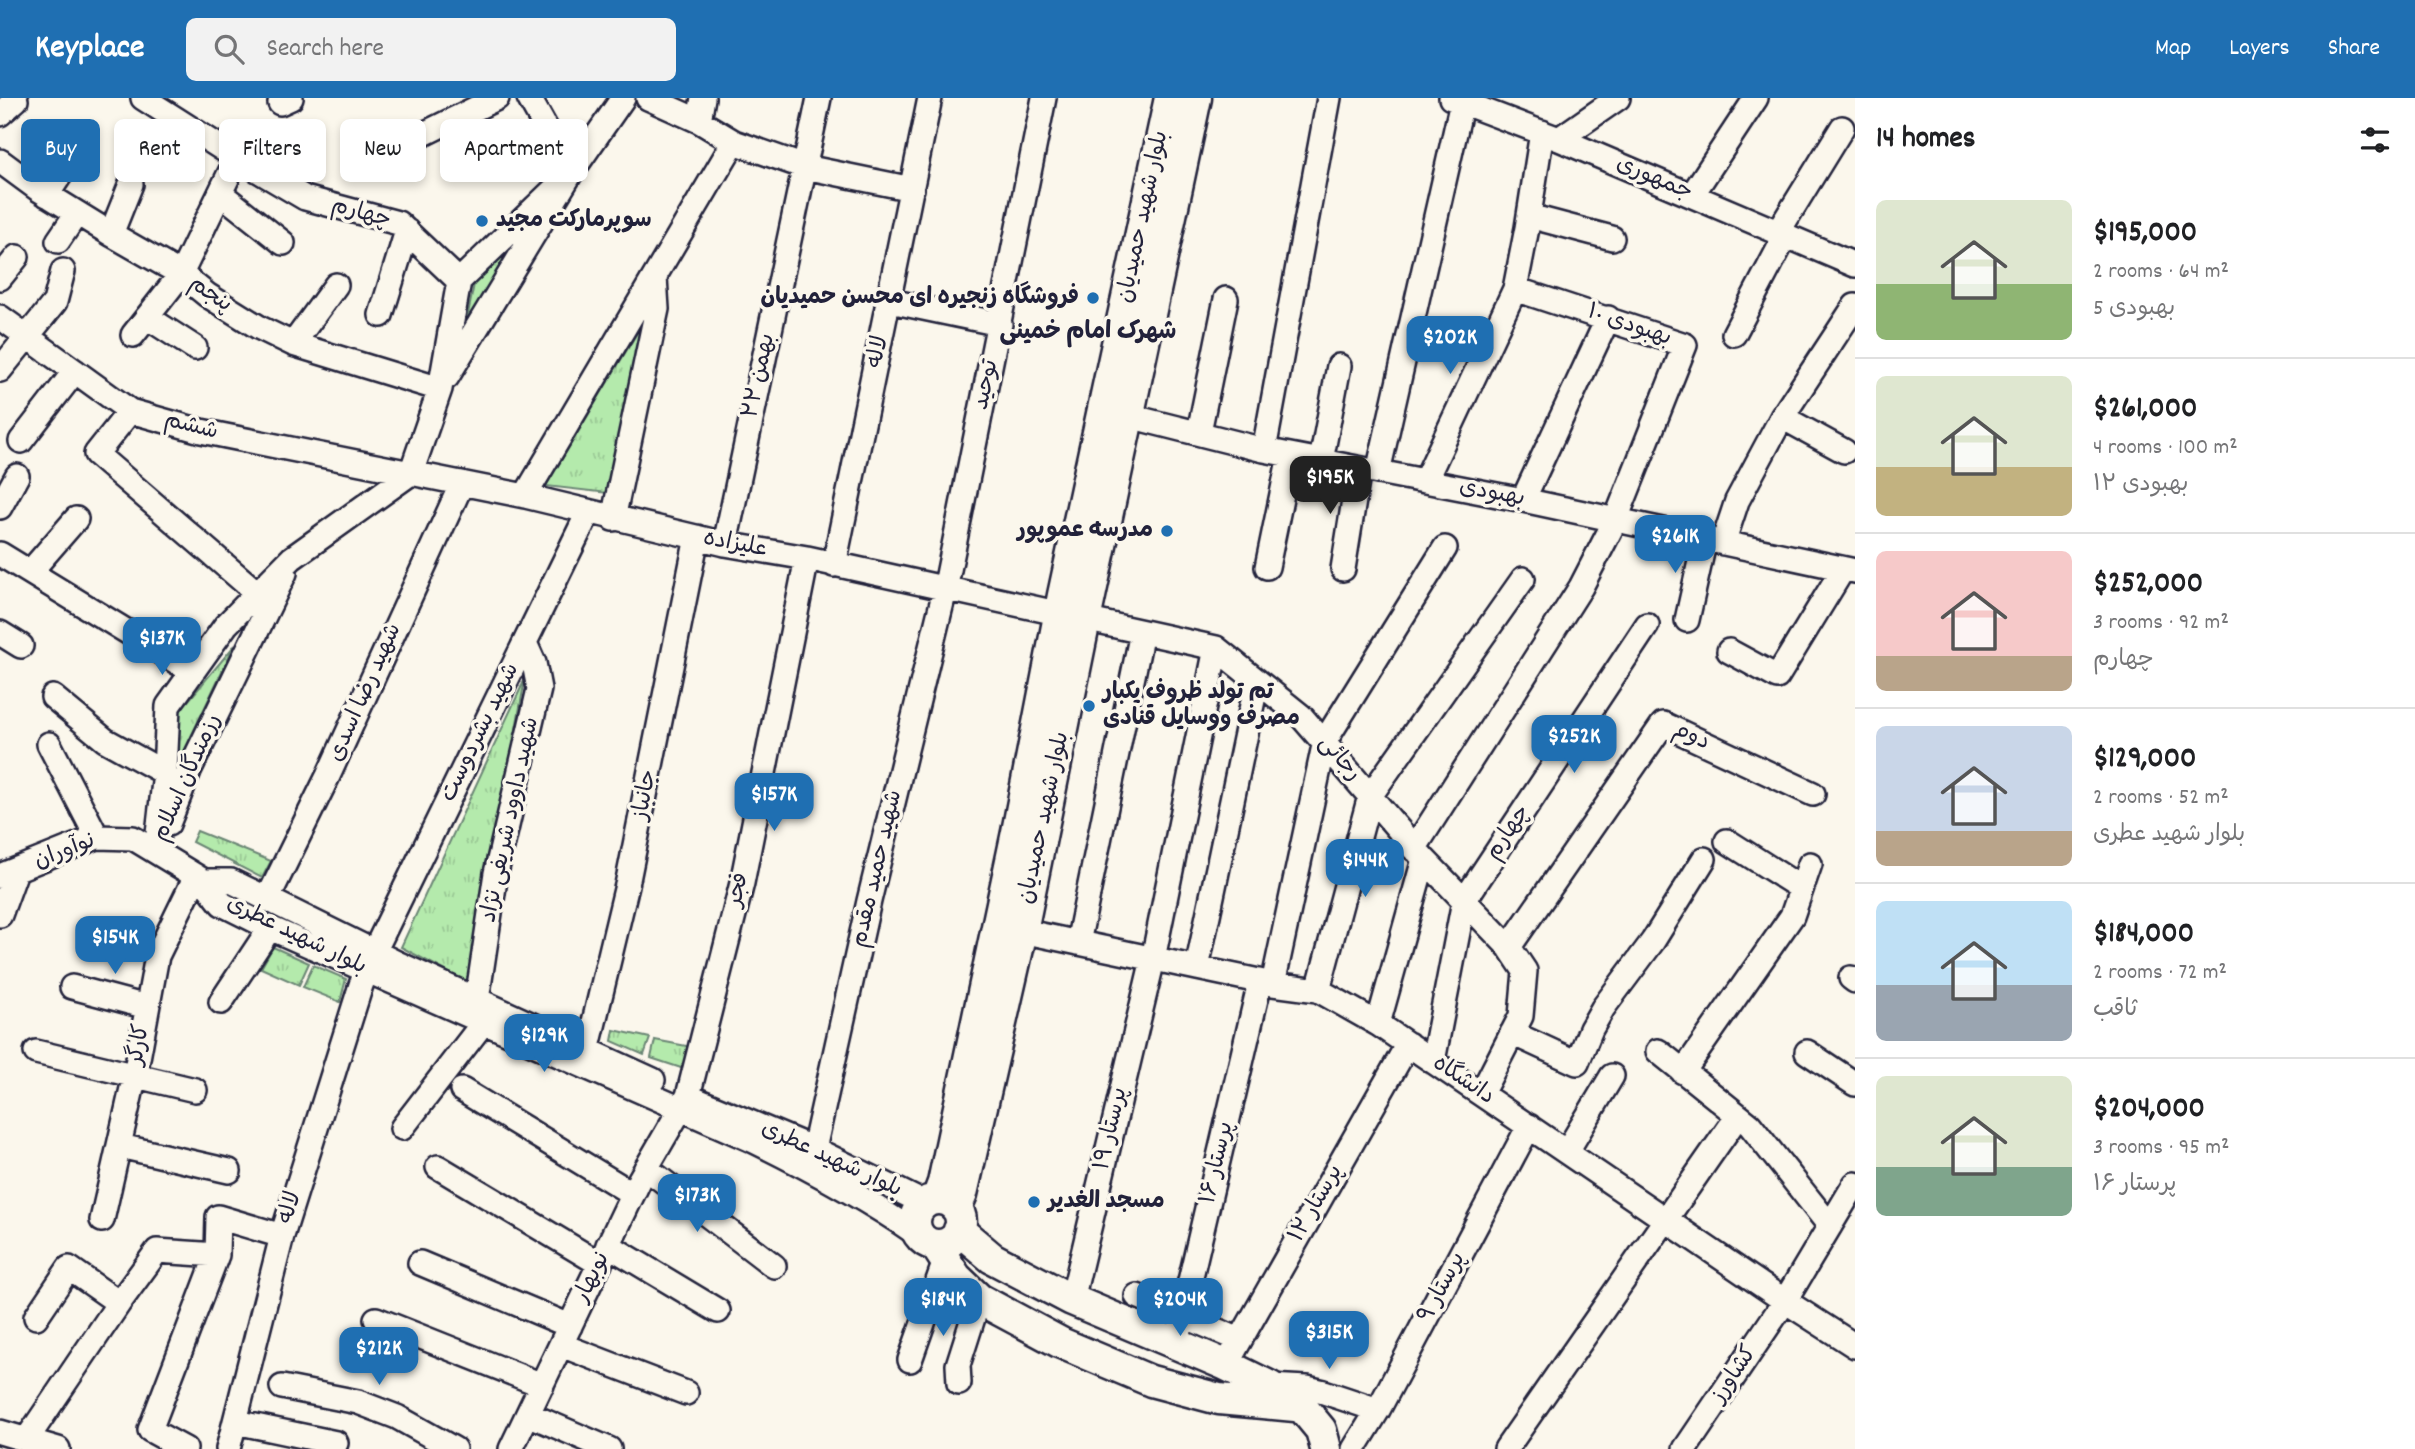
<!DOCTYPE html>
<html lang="en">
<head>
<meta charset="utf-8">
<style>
  body { margin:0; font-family:Dekko,"Playpen Sans Arabic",sans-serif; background:#f2f2f2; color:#202124; height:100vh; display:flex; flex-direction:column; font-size:26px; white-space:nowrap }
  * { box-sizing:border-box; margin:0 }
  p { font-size:23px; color:#757577 }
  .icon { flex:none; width:38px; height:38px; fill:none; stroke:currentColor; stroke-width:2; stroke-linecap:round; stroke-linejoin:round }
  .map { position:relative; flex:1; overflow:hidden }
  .drawer { display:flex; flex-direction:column; background:#fff; width:560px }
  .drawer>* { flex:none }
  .hud { position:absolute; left:21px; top:21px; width:665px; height:63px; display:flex; gap:14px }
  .price { position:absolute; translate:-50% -60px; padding:0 16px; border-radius:14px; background:#1f6fb2; color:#fff; font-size:23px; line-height:46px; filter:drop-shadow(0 2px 4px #0008) }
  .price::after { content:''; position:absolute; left:50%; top:42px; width:21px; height:16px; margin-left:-10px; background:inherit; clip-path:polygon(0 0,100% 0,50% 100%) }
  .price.current { background:#222; color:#fff }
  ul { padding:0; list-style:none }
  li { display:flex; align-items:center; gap:21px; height:175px; padding:0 21px }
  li+li { border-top:2px solid #e0e0e0 }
  li span { display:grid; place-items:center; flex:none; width:196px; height:140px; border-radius:10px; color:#555 }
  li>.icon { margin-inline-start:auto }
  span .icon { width:84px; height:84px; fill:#fffc; stroke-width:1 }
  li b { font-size:30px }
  h2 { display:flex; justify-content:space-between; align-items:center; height:84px; padding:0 21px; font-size:30px }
  .tag { padding:0 24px; border-radius:10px; background:#fff; box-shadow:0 4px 10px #0003; font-size:24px; line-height:63px }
  .tag.current { background:#1f6fb2; color:#fff }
  header { display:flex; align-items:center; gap:42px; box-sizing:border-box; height:98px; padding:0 35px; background:#1f6fb2; color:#fff }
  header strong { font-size:33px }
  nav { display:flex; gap:38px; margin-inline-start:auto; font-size:24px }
  .search { width:490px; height:63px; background:#f2f2f2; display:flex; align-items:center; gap:18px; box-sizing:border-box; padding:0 24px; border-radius:10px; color:#757577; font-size:26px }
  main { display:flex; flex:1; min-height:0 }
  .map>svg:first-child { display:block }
</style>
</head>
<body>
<header>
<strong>Keyplace</strong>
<div class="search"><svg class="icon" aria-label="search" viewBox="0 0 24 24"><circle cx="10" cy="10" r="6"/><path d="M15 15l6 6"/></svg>Search here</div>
<nav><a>Map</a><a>Layers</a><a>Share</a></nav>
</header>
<main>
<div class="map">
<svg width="1855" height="1351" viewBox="0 0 1855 1351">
  <defs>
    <pattern id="grass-tufts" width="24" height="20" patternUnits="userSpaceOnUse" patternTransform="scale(1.75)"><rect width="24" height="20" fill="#b4eaac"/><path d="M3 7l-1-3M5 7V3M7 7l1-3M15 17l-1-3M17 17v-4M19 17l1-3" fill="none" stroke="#9ac895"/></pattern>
  </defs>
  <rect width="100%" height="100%" fill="#fbf7ec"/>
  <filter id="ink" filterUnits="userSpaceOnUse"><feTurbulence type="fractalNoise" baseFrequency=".0143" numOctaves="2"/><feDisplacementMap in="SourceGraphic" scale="14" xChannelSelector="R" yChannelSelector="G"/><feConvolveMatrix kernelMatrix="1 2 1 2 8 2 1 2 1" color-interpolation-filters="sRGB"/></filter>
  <g filter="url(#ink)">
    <path fill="url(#grass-tufts)" stroke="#6b8674" stroke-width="2" d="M541,115L461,251L476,176Z
      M650,213L608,395L546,388Z
      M234,548L177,668L178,615Z
      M525,581L470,886L401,849Z
      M197,733L271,763L262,780L192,744Z
      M273,849L309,865L299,887L261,870Z
      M313,867L346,881L340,904L303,889Z
      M614,932L650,940L644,957L612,943Z
      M655,942L697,950L690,973L651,960Z"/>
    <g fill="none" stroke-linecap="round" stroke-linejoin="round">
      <defs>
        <path id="minor" d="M143,0L237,60L305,100L398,125L459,183
          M529,0L571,75
          M648,0L699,23L734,44L805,69L912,91
          M1451,0L1559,41L1855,167
          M280,5L291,0
          M0,16L16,2
          M699,23L703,0
          M1559,41L1618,0
          M393,51L497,0
          M0,63L38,91L111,136L181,176L207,197L260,230L293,246L440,291
          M220,95L283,145
          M47,97L72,59
          M1692,97L1756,0
          M1529,118L1612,140
          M1778,134L1842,30
          M111,136L131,86
          M58,143L77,115
          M0,180L17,159
          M890,203L1000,226
          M381,217L407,133
          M0,219L130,313L201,333L525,398L725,446L807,460L1216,550L1301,618L1424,761L1509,849L1525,873L1521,918L1481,996
          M147,219L195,250
          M1734,236L1786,137
          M133,237L181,176L237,60
          M293,246L336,187
          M0,272L55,204L63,173
          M447,279L571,75L623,0
          M130,313L96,356L257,495
          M1129,318L1264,352L1523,402L1855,473
          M1782,319L1844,353
          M1199,334L1226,201
          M21,343L75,273
          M1264,352L1329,0
          M1321,363L1339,268
          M1378,374L1462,4
          M1425,383L1515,191L1527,130L1542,34
          M525,398L734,44
          M1523,402L1608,220
          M0,409L17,378
          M613,421L657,211L655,179
          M1723,445L1737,403L1782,319L1855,208
          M725,446L819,0
          M0,456L193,574
          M834,467L930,0
          M1267,469L1290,357
          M1343,471L1359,371
          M30,474L76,421
          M1687,522L1705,441
          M0,535L21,548
          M1729,553L1777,579L1843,471
          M53,599L105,642L165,675
          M49,646L97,739
          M168,726L189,673L285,475
          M1727,743L1801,790
          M1414,751L1581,489L1616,421L1685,247L1515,191
          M156,753L165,675L168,608L226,527L292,460L411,375L440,291L459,183L571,75
          M0,778L97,739L133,740L204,783L222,806L270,830L754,1043C811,1071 865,1100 917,1136
          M204,783H231L399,866L653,982
          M267,802L328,678L462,385
          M0,817L16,773
          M1022,833L1273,886L1318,892L1378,926L1785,1203L1855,1248
          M1078,845L1142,534
          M1509,849L1663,626L1813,696
          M1197,870L1257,583
          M1851,880L1855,883
          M1273,886L1325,643L1445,450
          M72,889L147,909
          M1318,892L1370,698L1523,481
          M477,902L496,775L539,591L534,565L525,545
          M221,904L270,830
          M1378,926L1424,761
          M1512,935L1577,965L1591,931L1603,910L1653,843L1704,761
          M587,953L627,787L697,439
          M1658,953L1750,1027L1830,1128
          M36,954L195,992
          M1807,954L1855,986
          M1433,963L1464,803L1647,527
          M1683,974L1792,818L1810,766
          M462,992L633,1096
          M697,1002L814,1051L924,1105
          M402,1030L483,925
          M120,1048L229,1073
          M814,1051L869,803L945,492L1044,0
          M1567,1053L1612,978
          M438,1069L600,1166
          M646,1070L774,1168
          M102,1122L135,977L157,858L196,778
          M608,1147L718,1213
          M420,1165L570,1228
          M1137,1198L1240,1242
          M1072,1202L1153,861L1216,550
          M36,1219L69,1170L119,1205
          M376,1221L542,1287
          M561,1247L686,1295
          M1178,1247L1182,1217L1260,884
          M910,1262L945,1163
          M1226,1267L1408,946
          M959,1285L958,1267L979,1201
          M1269,1288L1307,1290L1324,1294L1378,1312
          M282,1289L358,1304L397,1319L454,1351
          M528,1316L609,1351
          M236,1324L336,1345
          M0,1334L58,1351
          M27,1341L119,1205L157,1153L217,1157
          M185,1351L150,1332L217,1157L218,1119L282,1138
          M228,1351L282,1138L361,887L374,854L588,415
          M511,1351L640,1081L688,998L742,785L807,460
          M1354,1351L1378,1312L1529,1028
          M1506,1351L1730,1029
          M1685,1351L1785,1203L1855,1086"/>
        <path id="major" d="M915 1124a23 23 0 1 1 46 0a23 23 0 1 1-46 0Z
          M937,1101L943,1085L1017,734L1063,497L1170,0
          M956,1110L962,1096L1022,833L1085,522L1196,0
          M959,1132L992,1160L1072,1202L1226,1267L1269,1288L1302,1309L1321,1332L1326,1351
          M936,1148L956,1179L979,1201L1061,1245L1151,1283L1219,1301L1295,1308"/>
      </defs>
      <use href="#minor" stroke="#22223b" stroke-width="28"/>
      <use href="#major" stroke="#22223b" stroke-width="35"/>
      <use href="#minor" stroke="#fbf7ec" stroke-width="23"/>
      <use href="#major" stroke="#fbf7ec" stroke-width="30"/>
    </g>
  </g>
  <g fill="#1f6fb2" stroke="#fbf7ec" stroke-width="2.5">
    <circle cx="482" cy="123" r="7"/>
    <circle cx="1093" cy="200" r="7"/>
    <circle cx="1167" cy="433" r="7"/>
    <circle cx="1089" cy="608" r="7"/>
    <circle cx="1034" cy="1104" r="7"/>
  </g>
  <g text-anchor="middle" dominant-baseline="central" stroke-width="7" stroke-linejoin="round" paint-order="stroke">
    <g font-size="23" fill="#22223b" stroke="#fbf7ec">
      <text transform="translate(1654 81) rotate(23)">جمهوری</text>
      <text transform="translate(361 116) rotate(16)">چهارم</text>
      <text transform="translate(1144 119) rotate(-78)">بلوار شهید حمیدیان</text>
      <text transform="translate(210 197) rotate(35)">پنجم</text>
      <text transform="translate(1629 228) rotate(19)">بهبودی ۱۰</text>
      <text transform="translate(879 254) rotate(-78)">لاله</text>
      <text transform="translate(760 278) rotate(-78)">۲۲ بهمن</text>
      <text transform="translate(987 287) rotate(-78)">توحید</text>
      <text transform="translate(191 329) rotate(14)">ششم</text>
      <text transform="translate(1492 396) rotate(11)">بهبودی</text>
      <text transform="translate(735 447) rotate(11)">علیزاده</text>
      <text transform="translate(366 595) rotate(-66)">شهید رضا اسدی</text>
      <text transform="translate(481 635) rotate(-64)">شهید بشردوست</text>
      <text transform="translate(1691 639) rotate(25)">دوم</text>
      <text transform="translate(1339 661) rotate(50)">رجائی</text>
      <text transform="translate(188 680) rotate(-66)">رزمندگان اسلام</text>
      <text transform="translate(646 697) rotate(-79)">جانباز</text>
      <text transform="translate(1045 720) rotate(-78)">بلوار شهید حمیدیان</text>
      <text transform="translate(511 722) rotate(-78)">شهید داوود شریفی نژاد</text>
      <text transform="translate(1509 735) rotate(-56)">چهارم</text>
      <text transform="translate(65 754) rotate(-21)">نوآوران</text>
      <text transform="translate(878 771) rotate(-77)">شهید حمید مقدم</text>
      <text transform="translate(739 792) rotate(-77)">فجر</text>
      <text transform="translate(296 838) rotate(26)">بلوار شهید عطری</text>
      <text transform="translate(140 947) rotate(-80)">کارگر</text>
      <text transform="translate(1463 983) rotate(34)">دانشگاه</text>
      <text transform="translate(1112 1031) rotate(-77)">پرستار ۱۹</text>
      <text transform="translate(831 1062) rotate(25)">بلوار شهید عطری</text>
      <text transform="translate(1218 1065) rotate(-77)">پرستار ۱۶</text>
      <text transform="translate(1317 1106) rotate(-60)">پرستار ۱۲</text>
      <text transform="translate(291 1110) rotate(-73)">لاله</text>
      <text transform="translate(593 1180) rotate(-64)">نوبهار</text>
      <text transform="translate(1443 1190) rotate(-62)">پرستار ۹</text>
      <text transform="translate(1735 1277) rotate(-56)">کشاورز</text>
    </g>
    <g font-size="23" font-weight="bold" fill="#22223b" stroke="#fbf7ec" text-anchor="start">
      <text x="496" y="123">سوپرمارکت مجید</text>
      <text x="1079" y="200" text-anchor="end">فروشگاه زنجیره ای محسن حمیدیان</text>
      <text x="1153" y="433" text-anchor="end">مدرسه عموپور</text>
      <text x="1103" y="595">تم تولد ظروف یکبار<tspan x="1103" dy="26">مصرف ووسایل قنادی</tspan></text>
      <text x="1048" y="1104">مسجد الغدیر</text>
    </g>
    <g font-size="24" font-weight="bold" fill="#22223b" stroke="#fbf7ec">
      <text x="1088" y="235">شهرک امام خمینی</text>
    </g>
  </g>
</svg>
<b class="price" style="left:1450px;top:278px">$202K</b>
<b class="price current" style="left:1330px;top:418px">$195K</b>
<b class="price" style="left:1675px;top:477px">$261K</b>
<b class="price" style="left:162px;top:579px">$137K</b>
<b class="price" style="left:1574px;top:677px">$252K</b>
<b class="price" style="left:774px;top:735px">$157K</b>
<b class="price" style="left:1365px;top:801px">$144K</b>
<b class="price" style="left:115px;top:878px">$154K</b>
<b class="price" style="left:544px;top:976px">$129K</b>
<b class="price" style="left:697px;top:1136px">$173K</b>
<b class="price" style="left:943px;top:1240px">$184K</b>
<b class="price" style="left:1180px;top:1240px">$204K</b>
<b class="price" style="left:1329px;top:1273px">$315K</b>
<b class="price" style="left:379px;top:1289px">$212K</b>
<div class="hud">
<a class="tag current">Buy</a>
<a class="tag">Rent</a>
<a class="tag">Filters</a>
<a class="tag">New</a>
<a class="tag">Apartment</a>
</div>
</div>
<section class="drawer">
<h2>14 homes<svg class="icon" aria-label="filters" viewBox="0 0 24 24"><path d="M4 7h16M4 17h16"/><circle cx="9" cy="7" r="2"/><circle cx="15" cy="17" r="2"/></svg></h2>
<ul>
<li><span style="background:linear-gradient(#dfe7d0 60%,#8fb573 0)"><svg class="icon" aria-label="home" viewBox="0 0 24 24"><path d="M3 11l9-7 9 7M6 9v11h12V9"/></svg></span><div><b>$195,000</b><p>2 rooms · 64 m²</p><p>بهبودی 5</p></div></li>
<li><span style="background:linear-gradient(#dfe7d0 65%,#c2b280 0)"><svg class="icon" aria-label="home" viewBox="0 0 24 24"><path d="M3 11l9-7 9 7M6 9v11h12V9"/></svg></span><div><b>$261,000</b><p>4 rooms · 100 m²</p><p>بهبودی ۱۲</p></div></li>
<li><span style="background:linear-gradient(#f6c9c9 75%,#b9a48a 0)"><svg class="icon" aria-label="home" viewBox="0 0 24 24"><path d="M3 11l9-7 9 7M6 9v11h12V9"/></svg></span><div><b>$252,000</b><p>3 rooms · 92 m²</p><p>چهارم</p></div></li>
<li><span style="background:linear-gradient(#c9d6e8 75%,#b9a48a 0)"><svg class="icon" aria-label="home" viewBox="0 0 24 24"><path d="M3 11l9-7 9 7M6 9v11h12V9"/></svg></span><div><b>$129,000</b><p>2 rooms · 52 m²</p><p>بلوار شهید عطری</p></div></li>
<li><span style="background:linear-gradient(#bfe0f5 60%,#9aa5b1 0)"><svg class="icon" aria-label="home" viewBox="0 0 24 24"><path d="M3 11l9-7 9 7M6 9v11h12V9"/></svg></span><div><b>$184,000</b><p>2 rooms · 72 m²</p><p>ثاقب</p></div></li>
<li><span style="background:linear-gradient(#dfe7d0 65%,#7fa58c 0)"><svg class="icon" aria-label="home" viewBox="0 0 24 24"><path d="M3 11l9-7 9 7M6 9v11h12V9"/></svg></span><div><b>$204,000</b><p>3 rooms · 95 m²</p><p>پرستار ۱۶</p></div></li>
</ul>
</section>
</main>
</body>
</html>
